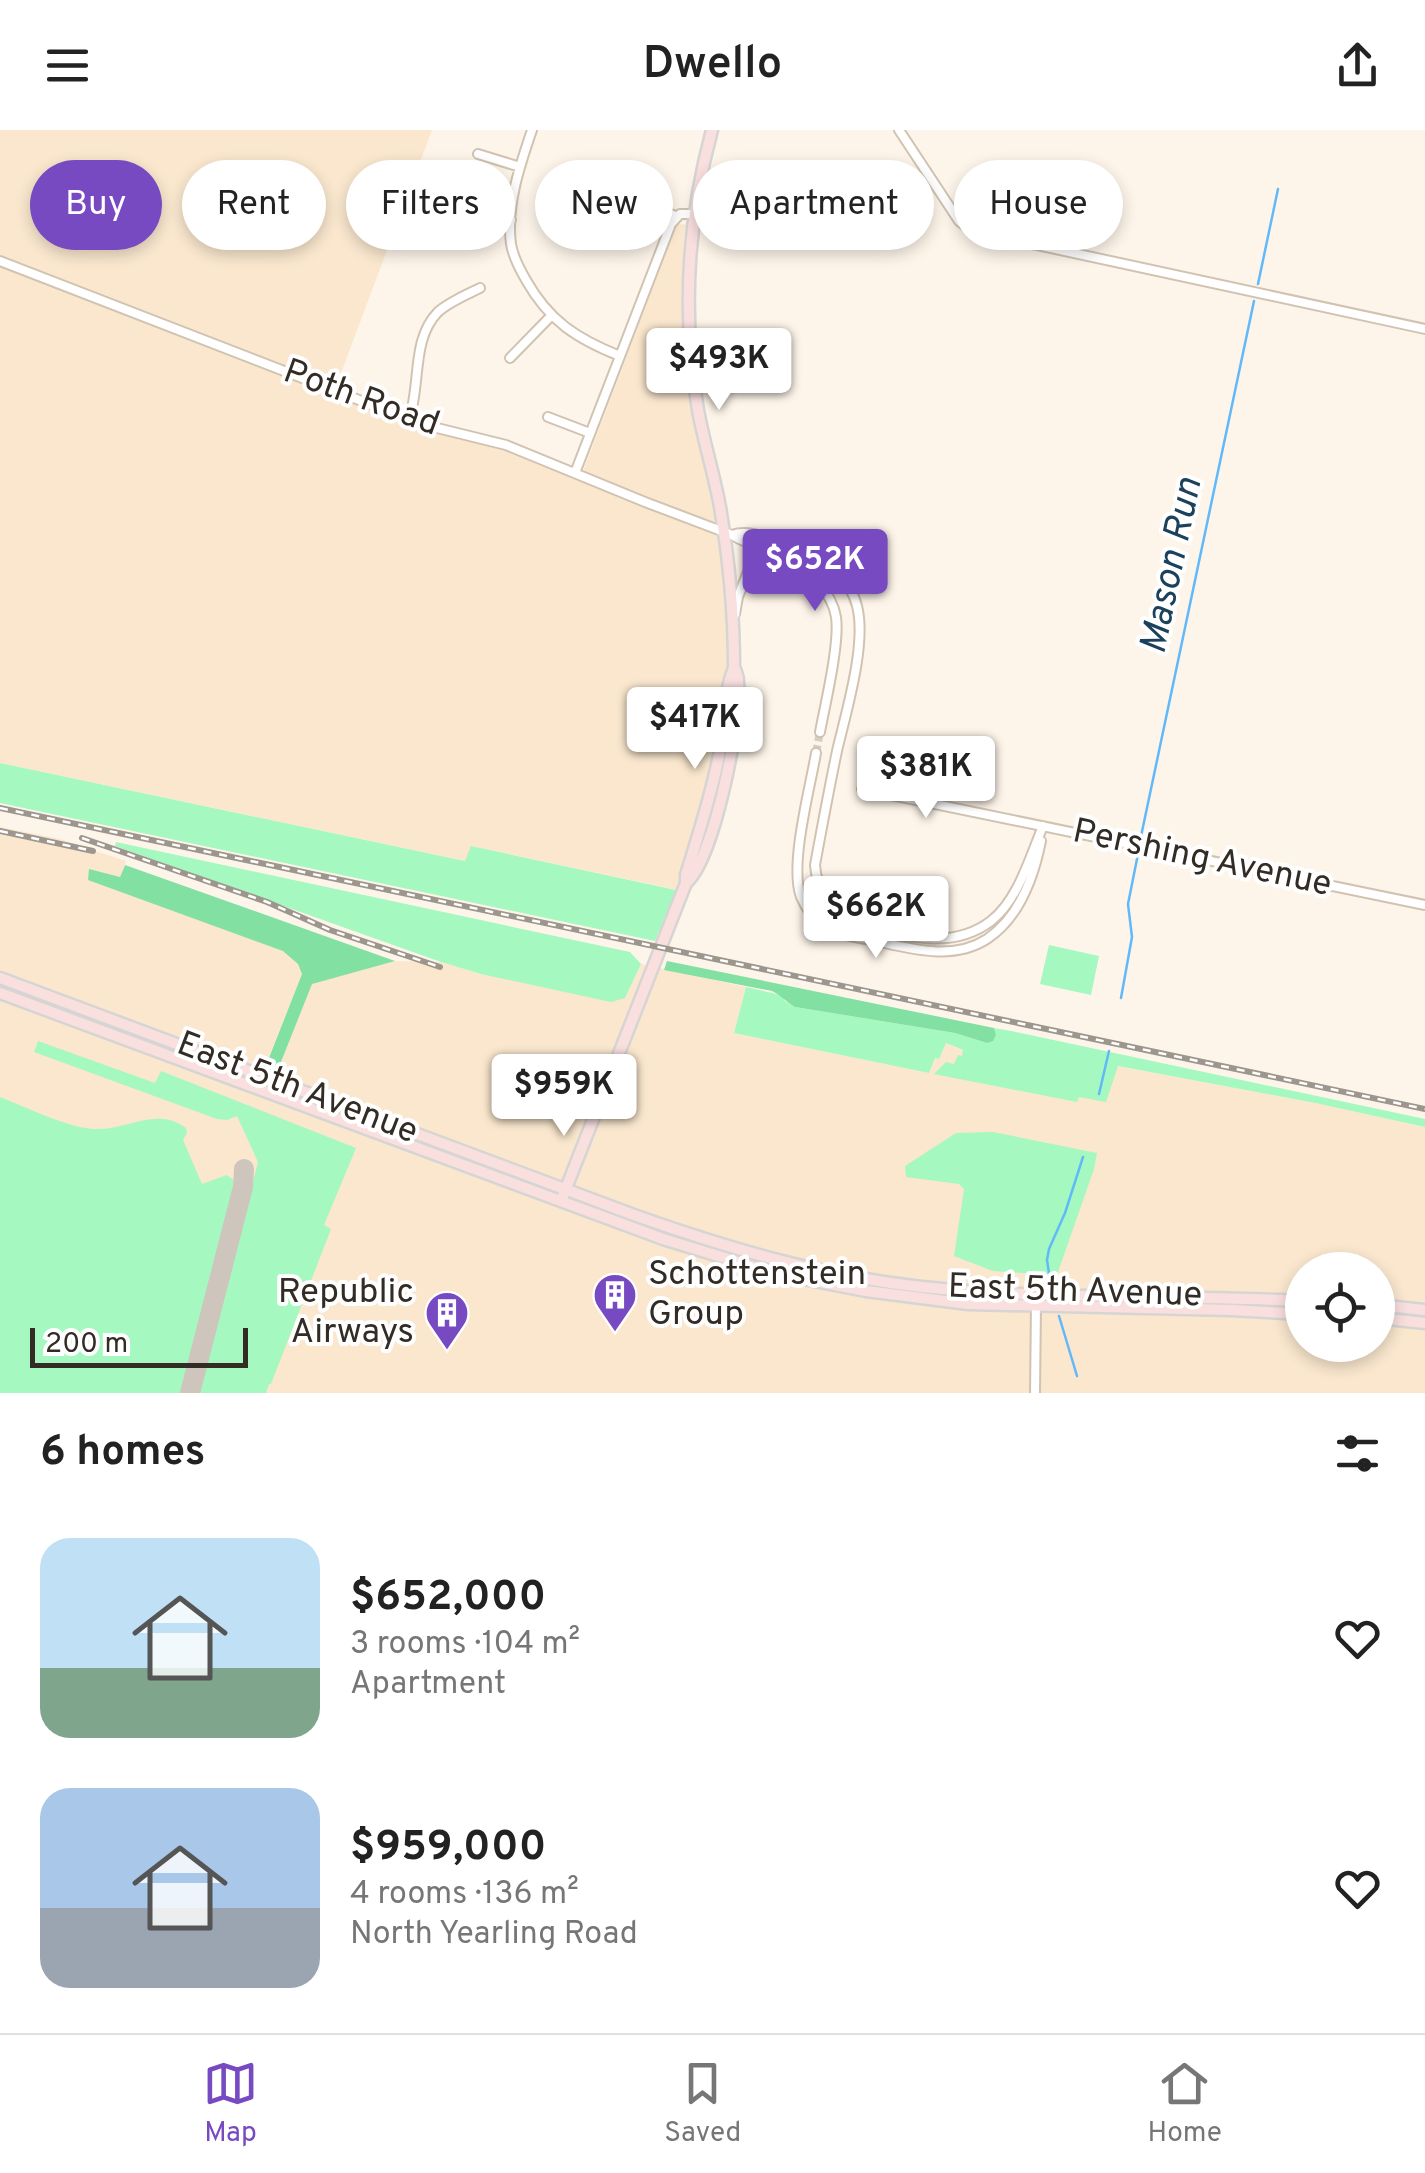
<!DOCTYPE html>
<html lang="en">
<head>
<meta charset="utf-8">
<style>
  body { margin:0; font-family:Overpass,sans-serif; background:#f2f2f2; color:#222; height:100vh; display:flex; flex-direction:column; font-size:38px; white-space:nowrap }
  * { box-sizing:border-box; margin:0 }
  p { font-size:32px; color:#767676 }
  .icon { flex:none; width:55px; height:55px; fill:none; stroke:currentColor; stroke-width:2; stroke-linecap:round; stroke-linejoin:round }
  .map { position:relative; height:1263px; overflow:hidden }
  .drawer { display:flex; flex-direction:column; background:#fff; flex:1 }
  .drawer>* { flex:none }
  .guide { position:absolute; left:30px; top:30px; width:1365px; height:90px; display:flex; gap:20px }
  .buttons { position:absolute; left:1285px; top:1122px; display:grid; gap:20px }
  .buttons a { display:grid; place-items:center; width:110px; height:110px; border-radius:50%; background:#fff; box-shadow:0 5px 15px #0003; font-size:50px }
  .scale { position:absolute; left:30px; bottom:25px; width:218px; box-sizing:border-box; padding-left:10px; border:5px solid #322c25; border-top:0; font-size:28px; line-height:35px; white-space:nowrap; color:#322c25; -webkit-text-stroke:8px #fff; paint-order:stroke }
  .price { position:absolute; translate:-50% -85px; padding:0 22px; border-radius:10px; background:#fff; color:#222; font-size:32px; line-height:65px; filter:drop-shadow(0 2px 5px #0008) }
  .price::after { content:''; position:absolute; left:50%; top:60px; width:30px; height:22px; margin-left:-15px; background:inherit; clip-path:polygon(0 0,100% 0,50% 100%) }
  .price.active { background:#784ac2; color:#fff }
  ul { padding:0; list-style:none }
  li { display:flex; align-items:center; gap:30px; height:250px; padding:0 40px }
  li span { display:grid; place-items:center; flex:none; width:280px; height:200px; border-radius:30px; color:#555 }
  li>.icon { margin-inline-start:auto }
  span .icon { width:120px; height:120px; fill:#fffc; stroke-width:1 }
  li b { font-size:42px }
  h2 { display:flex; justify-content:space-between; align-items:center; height:120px; padding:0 40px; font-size:42px }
  .pill { padding:0 35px; border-radius:45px; background:#fff; box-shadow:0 5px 15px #0003; font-size:35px; line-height:90px }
  .pill.active { background:#784ac2; color:#fff }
  header { display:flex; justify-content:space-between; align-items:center; height:130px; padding:0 40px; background:#fff; font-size:45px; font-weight:600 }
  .tabs { display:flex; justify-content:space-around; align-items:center; height:140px; border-top:2px solid #e0e0e0; background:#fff; font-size:28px; color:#767676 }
  .tabs a { display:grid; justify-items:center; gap:5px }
  .tabs .active { color:#784ac2 }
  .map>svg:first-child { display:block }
</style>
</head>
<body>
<header><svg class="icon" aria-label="menu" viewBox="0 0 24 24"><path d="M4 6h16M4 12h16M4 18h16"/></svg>Dwello<svg class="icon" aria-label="share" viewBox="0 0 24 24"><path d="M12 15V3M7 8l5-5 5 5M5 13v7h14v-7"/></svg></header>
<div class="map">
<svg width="1425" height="1263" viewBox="0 0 1425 1263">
  <rect width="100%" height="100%" fill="#fef5ea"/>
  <path fill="#fae7ce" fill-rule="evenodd" d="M0,0H432L334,262L414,293L477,308L582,344L677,94L692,95L691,219L733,464L728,614L714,674L683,761L472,716L466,731L0,633Z
    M0,697L60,709L126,731L120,747L90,740L88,749L284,821L298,834L302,844L265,937L277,941L312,853L395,831L441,832L481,844L625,868L641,834L746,857L734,903L929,943L935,928L939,929L946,913L964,921L962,926L1077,972L1078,967L1117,936L1320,974L1425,997V1263H0ZM1302,1140H1378V1215H1302Z"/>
  <path fill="#a5f8c0" d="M0,633L465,731L471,716L676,760L655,811L0,673Z
    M116,712L630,822L641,834L625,868L611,872L481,844L441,832L115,716Z
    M1049,815L1099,826L1091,865L1040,854Z
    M746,857L781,865L785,871L795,877L955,903L987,913L996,905L994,898L1011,901L1425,989V997L1320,974L1118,936L1106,972L1079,967L1077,972L934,944L946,932L954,934L958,925L962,926L963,920L946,913L939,929L935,928L929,943L734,903Z
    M38,911L155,953L161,941L356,1018L324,1095L331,1099L271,1254H269L266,1263H199L258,1032L237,986L227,990L217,989L34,922Z
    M0,967C26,977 70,999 96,999C128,1000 157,976 186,998L187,1003L183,1010L202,1054L227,1045L235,1051L182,1263H0Z
    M993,1002L1097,1023L1094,1039L1058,1142L1050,1145L993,1141L954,1126L964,1059L959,1054L906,1047L905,1036L956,1003Z"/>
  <path fill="#82e0a2" d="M125,735L395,831L312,854L277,942L265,938L302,844L298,834L283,821L88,750L89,739L120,747Z
    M667,831L994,898L996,905L993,911L987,913L955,903L795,877C786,872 781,865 772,861L664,840Z"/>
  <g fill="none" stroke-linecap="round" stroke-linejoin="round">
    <path stroke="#61b9fa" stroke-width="2.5" d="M1258,154L1278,59
      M1140,711L1254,171
      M1121,868L1132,807L1128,774L1138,724
      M1099,964L1109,921
      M1051,1157L1047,1130L1049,1119L1065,1083L1083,1027
      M1059,1186L1077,1246"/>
    <path stroke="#cec6bc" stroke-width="20" d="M190,1263L243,1057L244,1039"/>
    <path stroke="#d5cdc3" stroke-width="8" stroke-dasharray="8 4" stroke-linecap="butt" d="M816,623L820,602"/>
    <defs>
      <path id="minor" d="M532,0C520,35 506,76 511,114C513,127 519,138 526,150C549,191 577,209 620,226
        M899,0L959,91L972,101L1425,199
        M478,24L520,37
        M632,71L676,86
        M460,87L511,90
        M0,131L421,294L506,315L645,372L732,405C750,416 770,420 789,429C810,440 832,463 836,487C840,513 825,575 820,602
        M510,228L551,186
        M548,287L590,303
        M409,289C421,256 411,209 438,182C449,172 466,165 480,158
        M575,343L671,94L680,84H694
        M732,405C751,398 772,411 791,417C820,426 849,445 857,476C867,514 846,582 837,621C829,659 822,697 815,735C817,753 821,770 836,783C848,794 864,796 879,800C917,809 957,817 991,791C1018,770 1030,727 1043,696
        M735,484L738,467L751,434L763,432L798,439
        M816,623C810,659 789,735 801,767C806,779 814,789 825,796C840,805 859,808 876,811C912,819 953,831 987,809C1019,788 1034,746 1041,711
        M862,659L1425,775
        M1035,1263L1036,1174"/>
      <path id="major" d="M686,753C714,730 742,589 738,552C738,547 736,541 734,537C734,483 729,430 720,377C714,344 704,313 698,280C682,186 687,92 712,0
        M0,848L634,1085C727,1118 822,1146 922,1157C1048,1170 1176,1165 1302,1171
        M0,863L663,1109L777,1144L866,1161L968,1174L1231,1180L1302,1184
        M563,1066L686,753V745C699,702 713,659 721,615C725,590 724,561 734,538
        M1378,1175L1425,1180
        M1378,1188L1425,1193"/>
    </defs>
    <use href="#minor" stroke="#d1c3b1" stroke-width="12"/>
    <use href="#major" stroke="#d6d5d3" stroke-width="15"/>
    <use href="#minor" stroke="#fff" stroke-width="8"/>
    <use href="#major" stroke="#fadfdf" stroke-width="10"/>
    <defs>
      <path id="rail" d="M0,678L1425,979
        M0,701L93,721
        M82,708L267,772L330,800L440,837"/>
    </defs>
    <use href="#rail" stroke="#9d968d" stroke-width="6"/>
    <use href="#rail" stroke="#fff" stroke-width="2.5" stroke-dasharray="8" stroke-linecap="butt"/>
  </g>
  <defs>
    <symbol id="building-pin" viewBox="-11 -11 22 30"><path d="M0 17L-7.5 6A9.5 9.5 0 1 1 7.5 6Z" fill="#784ac2" stroke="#fff"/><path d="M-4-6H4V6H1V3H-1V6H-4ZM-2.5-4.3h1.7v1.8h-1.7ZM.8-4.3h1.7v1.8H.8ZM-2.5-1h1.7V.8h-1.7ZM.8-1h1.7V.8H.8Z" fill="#fff"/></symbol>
  </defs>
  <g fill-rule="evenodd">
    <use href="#building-pin" x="590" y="1140" width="50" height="68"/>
    <use href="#building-pin" x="422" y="1158" width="50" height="68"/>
  </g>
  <g text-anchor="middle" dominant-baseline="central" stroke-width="8" stroke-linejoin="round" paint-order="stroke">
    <g font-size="35" fill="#322c25" stroke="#fff">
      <text transform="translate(361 269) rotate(20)">Poth Road</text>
      <text transform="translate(1202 729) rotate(12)">Pershing Avenue</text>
      <text transform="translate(297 959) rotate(21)">East 5th Avenue</text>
      <text transform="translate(1075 1162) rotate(2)">East 5th Avenue</text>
    </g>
    <g font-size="35" fill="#322c25" stroke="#fff" text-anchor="start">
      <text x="648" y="1145">Schottenstein<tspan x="648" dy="40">Group</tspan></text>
      <text x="414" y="1163" text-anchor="end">Republic<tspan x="414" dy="40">Airways</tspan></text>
    </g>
    <g font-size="38" font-style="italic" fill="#1c415b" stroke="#fff">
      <text transform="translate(1173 436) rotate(-78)">Mason Run</text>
    </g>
  </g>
</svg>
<div class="buttons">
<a><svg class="icon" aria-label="locate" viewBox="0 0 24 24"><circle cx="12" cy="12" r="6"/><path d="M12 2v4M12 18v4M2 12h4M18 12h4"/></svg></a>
</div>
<div class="scale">200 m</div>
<b class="price" style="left:719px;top:283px">$493K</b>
<b class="price active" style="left:815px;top:484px">$652K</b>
<b class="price" style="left:695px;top:642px">$417K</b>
<b class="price" style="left:926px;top:691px">$381K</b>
<b class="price" style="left:876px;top:831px">$662K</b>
<b class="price" style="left:564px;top:1009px">$959K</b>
<div class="guide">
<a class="pill active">Buy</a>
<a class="pill">Rent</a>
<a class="pill">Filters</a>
<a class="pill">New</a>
<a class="pill">Apartment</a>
<a class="pill">House</a>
</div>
</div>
<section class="drawer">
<h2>6 homes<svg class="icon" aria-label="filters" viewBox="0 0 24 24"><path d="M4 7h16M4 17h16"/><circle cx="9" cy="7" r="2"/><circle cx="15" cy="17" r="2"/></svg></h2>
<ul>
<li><span style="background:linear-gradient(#bfe0f5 65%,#7fa58c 0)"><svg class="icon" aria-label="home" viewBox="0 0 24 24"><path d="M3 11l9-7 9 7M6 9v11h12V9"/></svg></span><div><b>$652,000</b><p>3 rooms · 104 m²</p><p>Apartment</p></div><svg class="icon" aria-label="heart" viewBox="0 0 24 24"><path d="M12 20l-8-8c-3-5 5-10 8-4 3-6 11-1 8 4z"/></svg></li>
<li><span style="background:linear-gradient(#a9c7e8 60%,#9aa5b1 0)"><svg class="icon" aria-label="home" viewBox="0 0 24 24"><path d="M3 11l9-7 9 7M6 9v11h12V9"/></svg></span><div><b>$959,000</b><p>4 rooms · 136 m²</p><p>North Yearling Road</p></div><svg class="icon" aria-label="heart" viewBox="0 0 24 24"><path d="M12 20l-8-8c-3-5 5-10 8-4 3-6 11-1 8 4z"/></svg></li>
</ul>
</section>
<nav class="tabs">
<a class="active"><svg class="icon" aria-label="map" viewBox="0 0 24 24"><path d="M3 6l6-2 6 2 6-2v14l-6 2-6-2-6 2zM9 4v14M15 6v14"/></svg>Map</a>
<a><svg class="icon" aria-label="saved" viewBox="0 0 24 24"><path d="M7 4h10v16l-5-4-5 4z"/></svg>Saved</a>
<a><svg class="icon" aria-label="home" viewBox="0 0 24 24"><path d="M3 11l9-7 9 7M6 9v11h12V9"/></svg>Home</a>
</nav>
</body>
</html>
